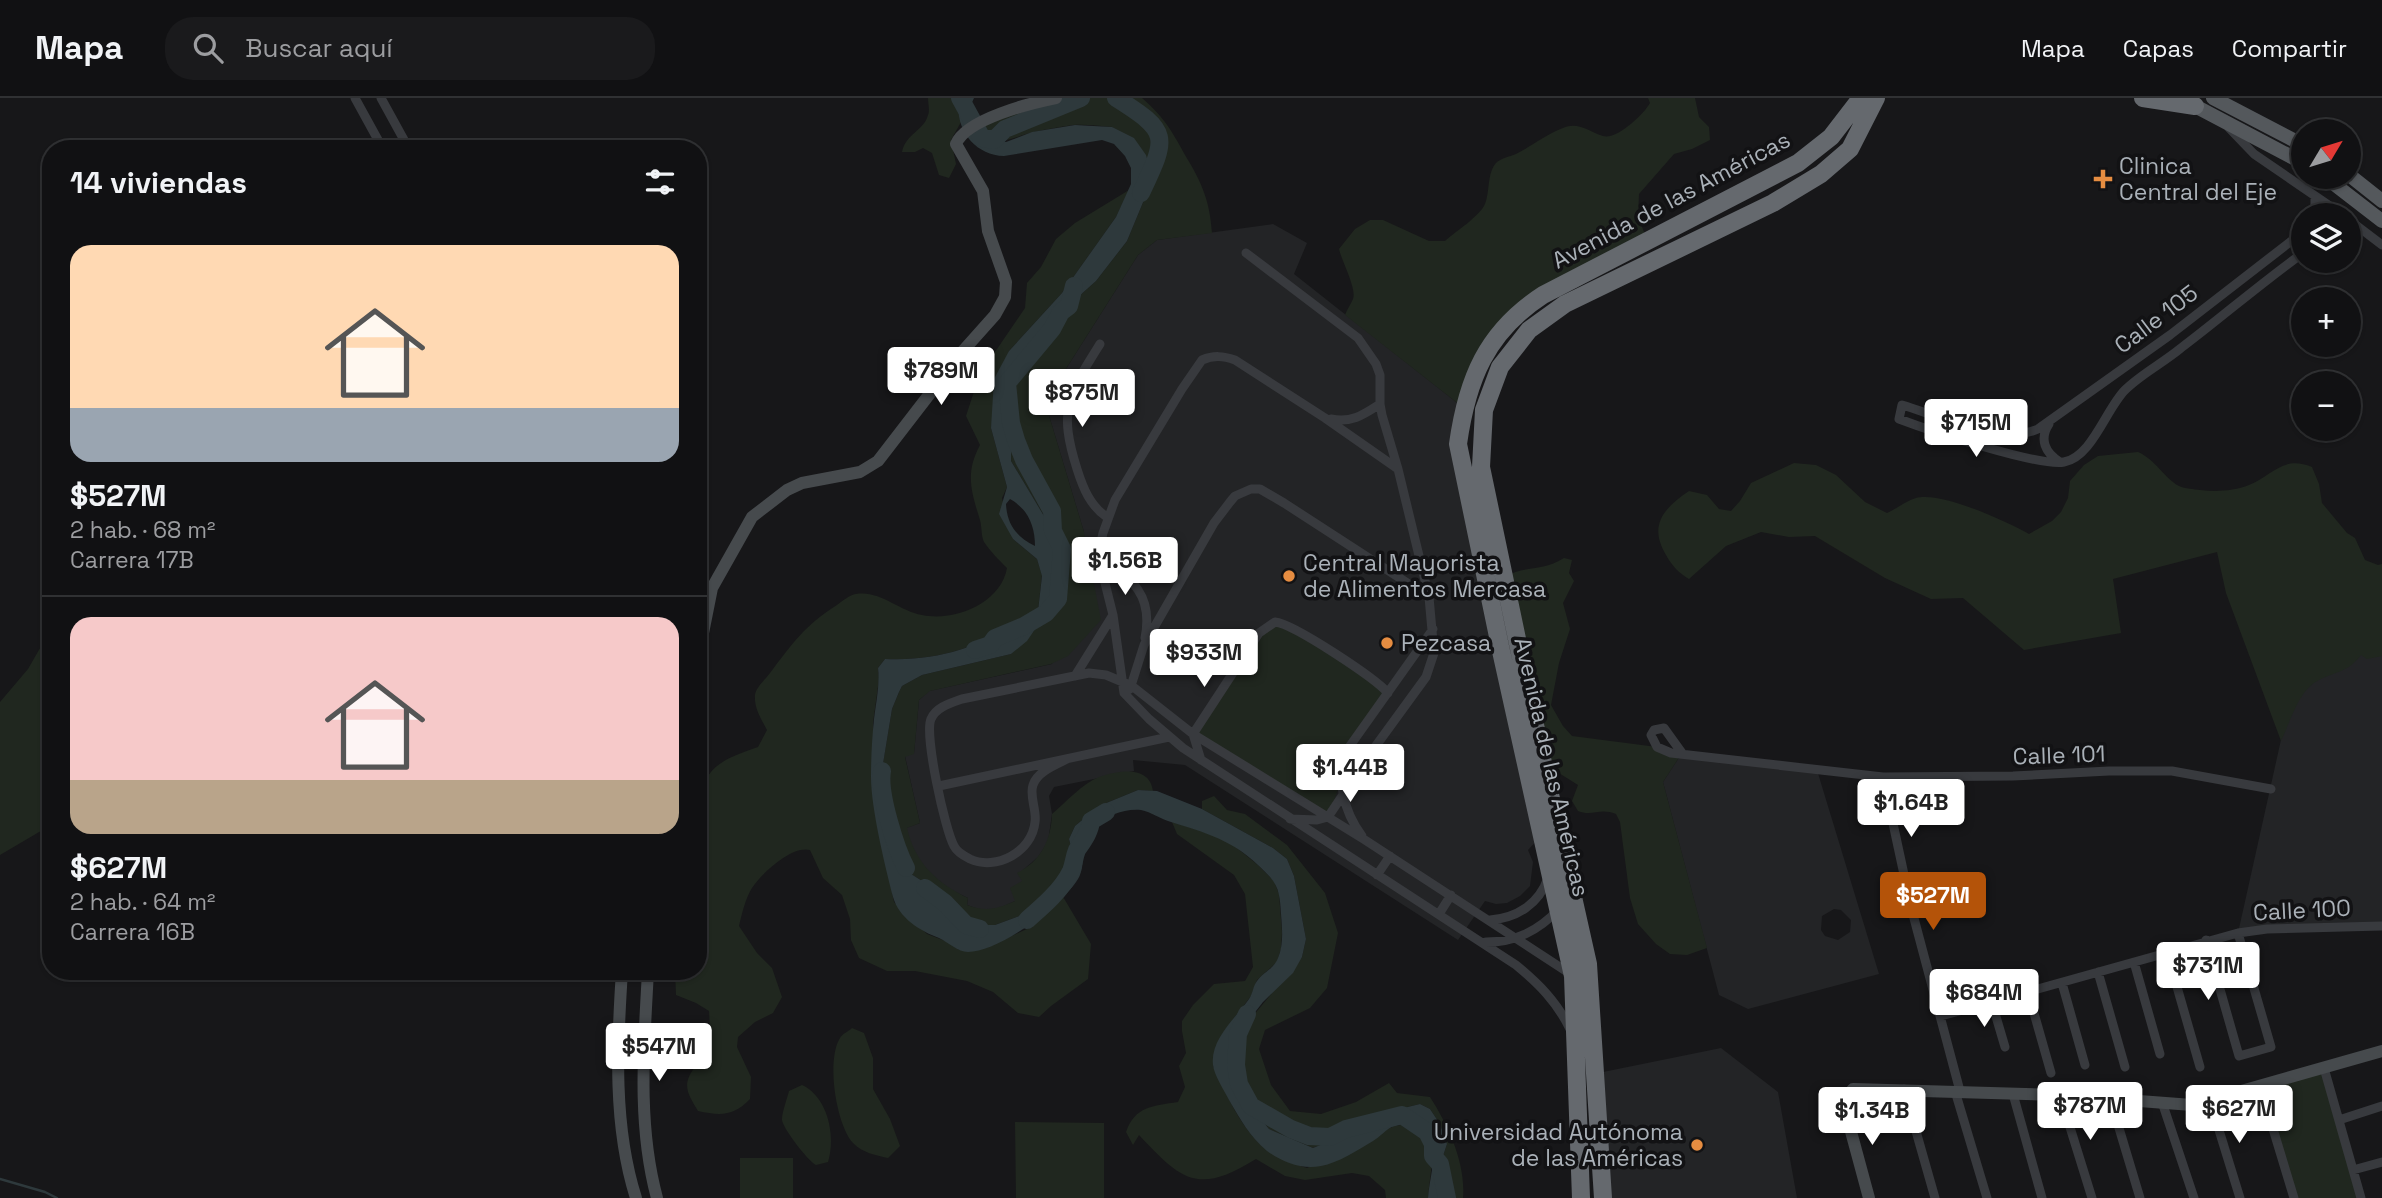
<!DOCTYPE html>
<html lang="es">
<head>
<meta charset="utf-8">
<style>
  body { margin:0; font-family:"Space Grotesk",sans-serif; background:#1a1a1c; color:#f1f3f6; height:100vh; display:flex; flex-direction:column; font-size:26px; white-space:nowrap }
  * { box-sizing:border-box; margin:0 }
  p { font-size:23px; color:#9c9da0 }
  .icon { flex:none; width:38px; height:38px; fill:none; stroke:currentColor; stroke-width:2; stroke-linecap:round; stroke-linejoin:round }
  .map { position:relative; flex:1; overflow:hidden }
  .sheet { position:absolute; left:42px; top:42px; width:665px; height:840px; display:flex; flex-direction:column; background:#111113; border-radius:28px; box-shadow:0 2px 5px #0004,0 0 0 2px #303133 }
  .sheet>* { flex:none }
  .needle { width:46px; rotate:52deg }
  .buttons { position:absolute; left:2291px; top:21px; display:grid; gap:14px }
  .buttons a { display:grid; place-items:center; width:70px; height:70px; border-radius:50%; background:#111113; box-shadow:0 2px 5px #0004,0 0 0 2px #303133; font-size:35px }
  .price { position:absolute; translate:-50% -60px; padding:0 16px; border-radius:7px; background:#fff; color:#222; font-size:23px; line-height:46px; filter:drop-shadow(0 2px 4px #0008) }
  .price::after { content:''; position:absolute; left:50%; top:42px; width:21px; height:16px; margin-left:-10px; background:inherit; clip-path:polygon(0 0,100% 0,50% 100%) }
  .price.selected { background:#b45309; color:#fff }
  ul { padding:0; list-style:none }
  li { display:grid; align-content:center; gap:14px; height:371px; padding:0 28px }
  li+li { border-top:2px solid #303133 }
  li span { display:grid; place-items:center; height:217px; border-radius:21px; color:#555 }
  li>.icon { margin-inline-start:auto }
  span .icon { width:126px; height:126px; fill:#fffc; stroke-width:1 }
  li b { font-size:30px }
  h2 { display:flex; justify-content:space-between; align-items:center; height:84px; padding:0 28px; font-size:30px }
  header { display:flex; align-items:center; gap:42px; box-sizing:border-box; height:98px; padding:0 35px; background:#111113; border-bottom:2px solid #303133 }
  header strong { font-size:33px }
  nav { display:flex; gap:38px; margin-inline-start:auto; font-size:24px }
  .search { width:490px; height:63px; background:#1a1a1c; display:flex; align-items:center; gap:18px; box-sizing:border-box; padding:0 24px; border-radius:28px; color:#9c9da0; font-size:26px }
  .map>svg:first-child { display:block }
</style>
</head>
<body>
<header>
<strong>Mapa</strong>
<div class="search"><svg class="icon" aria-label="search" viewBox="0 0 24 24"><circle cx="10" cy="10" r="6"/><path d="M15 15l6 6"/></svg>Buscar aquí</div>
<nav><a>Mapa</a><a>Capas</a><a>Compartir</a></nav>
</header>
<div class="map">
<svg width="2382" height="1100" viewBox="0 0 2382 1100">
  <rect width="100%" height="100%" fill="#171719"/>
  <path fill="#232426" fill-rule="evenodd" d="M1273,126L1307,145L1294,176L1465,311L1460,332L1542,737L1528,752L1533,764L1530,788L1520,798L1507,805L1496,806L1485,803L1458,842L1185,667L1133,662L1134,673L1054,689L1049,698L1052,716L1048,744L1038,759L1022,773V783L1015,803L998,811L981,812L967,807L968,800L949,791L932,777L918,762L911,747L906,730L920,725L905,658L914,655L919,602L929,593L1052,566L1084,434L1045,304L1138,157L1157,142Z
    M2315,489H2382V828L2238,835Z
    M1682,655L1817,672L1879,876L1748,911L1719,897L1663,684ZM1834,811L1841,812L1851,822L1850,834L1838,842L1825,838L1821,832L1822,818Z
    M1721,950L1778,994L1797,1100H1611L1603,974Z"/>
  <path fill="#20271f" d="M928,0H959L957,10L961,24L951,42L956,66L949,80L939,77L932,55L923,50L915,54H902C906,35 924,33 928,17C930,13 928,5 928,0Z
    M1056,0H1142C1167,22 1172,34 1188,62C1203,87 1210,105 1212,135L1157,142L1138,157L1045,304L1084,434L1101,522L1068,558L1051,566L930,593L919,602L914,656L905,659L920,725L907,730C915,765 937,785 968,800L967,807C986,814 997,811 1015,803L1010,790L1022,783L1017,775C1041,763 1051,742 1052,716C1066,704 1082,686 1099,679C1118,672 1150,667 1153,693L1138,692L1099,708L1075,728L1069,741L1075,764L1070,776L1041,810L995,827H966L953,815L930,788L908,774L897,751L883,699L882,672L885,653L892,611L899,594L902,588L922,577L1011,556L1052,499L1059,486L1061,471L1053,433L1011,363L1012,286L1049,225L1096,183L1127,143L1149,90L1151,74L1112,29C1099,28 1085,26 1073,27C1060,29 1046,31 1034,34C1016,38 985,55 974,30Z
    M1648,0H1695L1699,19L1709,29L1710,42L1692,51L1674,56L1639,96L1638,119L1648,144L1512,219L1465,311L1345,217C1347,211 1351,206 1353,201C1357,191 1342,164 1339,151L1355,131L1370,122H1383L1429,143H1445C1455,134 1480,118 1485,106C1490,94 1487,75 1496,65C1501,60 1509,59 1516,56C1532,48 1545,37 1563,30C1578,23 1590,34 1603,38C1617,42 1644,16 1650,5Z
    M1129,92L1116,119L1062,195L1009,253L991,330L1007,389L1002,400L1013,441L1037,461L1042,477L1038,513C990,545 943,564 885,561L878,570L879,581L873,625L877,721L894,804L927,836L948,844L959,852L987,849L1029,830L1062,797L1091,846L1088,881L1051,908L1039,919L1018,915L993,894L967,883L915,873H887L859,860L851,842L850,821L842,797L823,780L810,752C792,747 762,775 752,790C745,801 742,816 739,828L757,855L772,870L782,899L773,915L755,924L738,939L737,949L751,979L750,1001C734,1018 721,1018 698,1013C688,996 681,987 695,969L706,968C711,953 710,930 709,913L696,905L676,897L675,873H698V699C709,665 727,660 758,649L767,632C761,621 754,610 755,597C756,589 765,582 770,575C792,546 805,527 837,507C842,503 850,497 856,496C880,492 899,513 922,517C955,524 1001,505 1007,470C999,462 990,453 984,444C981,438 982,429 980,422C971,393 965,375 980,347L966,318L982,269L997,251L1025,210L1027,185L1041,169L1056,141L1075,125Z
    M2138,354C2156,362 2164,380 2179,388C2185,391 2194,391 2200,392C2216,394 2234,393 2249,387C2273,377 2283,357 2312,369L2319,386L2322,405L2347,435L2355,440L2365,462L2378,467L2382,466V558L2367,561L2361,557C2346,577 2332,573 2314,585C2297,597 2290,625 2281,643L2226,495L2217,454L2113,481L2121,535L2024,552L1963,500L1931,501L1885,480L1815,438L1789,439L1761,434L1726,448L1689,481C1679,475 1672,468 1666,457C1648,427 1664,410 1689,393L1707,397L1719,411L1731,413L1740,403L1751,385L1794,365L1816,367L1836,377L1865,404L1887,415C1896,411 1906,403 1916,400C1941,393 2006,423 2029,436L2052,423L2061,414L2068,400L2070,383L2084,367L2098,358Z
    M1564,460L1572,462L1569,475L1574,483L1563,505L1570,531L1559,565L1551,607L1563,628L1572,638L1657,649L1682,655L1663,684L1707,850L1687,857L1670,856L1656,846L1638,826L1630,800L1620,724L1616,716C1599,709 1593,719 1578,713L1572,703L1578,687L1543,665L1505,479C1524,467 1542,474 1564,460Z
    M1280,524L1388,595L1347,652L1341,683L1328,719L1193,636L1259,535Z
    M51,531V727L0,757V604L28,571Z
    M1214,698L1227,712L1245,716L1287,747L1325,795L1338,835L1327,890L1310,910L1265,932L1259,951L1271,987L1290,1013L1321,1016L1356,1004L1389,985L1397,995L1430,999C1448,1027 1466,1065 1463,1100H1449L1451,1078L1443,1058L1447,1046L1440,1026L1430,1011L1420,1006L1387,1014L1352,1034L1313,1050L1269,1031L1251,1008L1239,986L1231,951L1238,936L1302,859L1306,841L1294,778L1287,761L1273,750L1202,711V703Z
    M1172,724L1215,737L1232,746L1258,767L1274,783L1279,796L1282,834L1281,851L1277,864L1257,882L1251,898L1229,927L1213,968C1237,1017 1249,1054 1307,1070L1394,1028C1447,1018 1430,1068 1428,1100H1386L1385,1092L1369,1078L1352,1075L1305,1082L1285,1078L1256,1061C1198,1097 1182,1083 1139,1037L1133,1047L1126,1034C1135,1008 1153,1008 1178,1004L1185,989L1179,968L1186,955L1182,933V923L1193,907L1214,886L1245,883L1253,869L1245,796L1234,777L1177,736Z
    M852,930L864,935L873,960V991L890,1021L900,1048L888,1060C875,1057 863,1055 853,1045C836,1026 826,962 840,940C842,936 849,933 852,930Z
    M2324,970L2361,1100H2294L2260,988Z
    M802,987C828,999 836,1038 828,1064L816,1067C808,1063 781,1028 782,1021C782,1014 787,1001 789,993Z
    M1015,1024L1104,1025V1100H1016Z
    M740,1060H793V1100H740Z"/>
  <path fill="#2e393c" fill-rule="evenodd" d="M959,0H974L969,11L976,34L982,40L1006,44L1032,34L1075,27L1112,29L1134,40L1146,57L1151,74L1149,90L1127,143L1096,183L1049,225L1018,273L1012,286L1011,363L1053,433L1061,471L1059,486L1046,515L1027,543L1011,556L922,577L902,588L899,594L892,611L882,672L883,699L897,751L908,774L930,788L953,815L966,827H995L1041,810L1070,776L1075,764L1069,741L1075,728L1099,708L1138,692L1157,693L1202,711L1273,750L1287,761L1294,778L1306,841L1302,859L1293,875L1263,904L1238,936L1231,951L1239,986L1251,1008L1269,1031L1313,1050L1352,1034L1387,1014L1420,1006L1430,1011L1440,1026L1447,1046L1443,1058L1451,1078L1449,1100H1428C1429,1084 1435,1065 1433,1049C1431,1031 1410,1022 1394,1028C1386,1031 1380,1039 1373,1043C1358,1052 1338,1065 1321,1068C1302,1072 1282,1064 1267,1053C1250,1039 1240,1021 1229,1002C1224,992 1214,977 1213,967C1210,941 1236,920 1249,901C1253,895 1253,888 1257,883C1263,874 1274,871 1278,860C1284,846 1282,830 1281,816C1280,802 1280,790 1270,779C1239,745 1214,737 1171,724C1161,721 1151,714 1141,712C1126,710 1105,718 1093,728C1077,740 1088,765 1078,781C1062,807 999,854 968,854C958,854 948,844 939,840C920,833 899,820 893,799C885,768 871,710 871,679C871,660 872,640 874,621C876,604 880,587 878,570L885,561C943,564 990,545 1038,513L1042,478L1037,461L1013,441L999,416L1007,389L991,330L994,281L1009,253L1062,195L1116,119L1131,86V70L1125,58L1114,46L1102,42L1004,58C974,57 954,30 959,0ZM1010,401C1028,411 1035,428 1035,448C1017,439 1007,427 1006,406Z"/>
  <g fill="none" stroke-linecap="round" stroke-linejoin="round">
    <path stroke="#2e393c" stroke-width="2.5" d="M0,1081L45,1094L57,1100"/>
    <path stroke="#2e393c" stroke-width="18" d="M960,0L982,40L994,42L1005,31L1081,0
      M1116,0C1170,34 1168,38 1141,95
      M975,552L990,547L995,540L1024,528L1046,515L1058,501L1062,451L1053,433L1052,413L1024,362L1016,342L1011,325L1007,285L1052,231L1061,214L1069,208L1074,188
      M882,673C878,695 896,751 906,770
      M925,790L945,805L966,827L980,831
      M1027,822C1042,809 1062,792 1071,773C1074,766 1074,759 1077,752C1083,743 1090,734 1091,723L1106,714
      M1247,916L1238,936L1236,967L1239,986L1251,1008L1291,1031L1309,1038L1330,1039L1346,1031L1402,1017L1427,1034L1433,1046V1058L1440,1066L1447,1100"/>
    <path stroke="#383a3e" stroke-width="9" d="M355,0L383,51
      M381,0L409,51
      M2229,30L2254,56L2343,117
      M2315,117V98
      M2348,121L2382,147
      M2303,134L2170,237L2038,331C2003,347 1939,318 1902,307L1899,321C1928,332 2039,369 2064,364C2092,359 2106,311 2125,292C2141,276 2163,265 2181,250C2222,219 2261,185 2303,155
      M1246,155L1358,240L1376,266L1380,277V306L1382,317L1398,371L1429,499L1434,555L1426,579L1375,649L1328,719L1317,722L1290,721
      M1100,246C1068,297 1058,311 1077,371C1083,390 1090,408 1108,420
      M1331,321C1352,325 1363,317 1380,306
      M2049,326C2039,341 2045,355 2060,364
      M1398,371L1325,320L1235,262C1223,258 1214,257 1202,262L1182,291L1115,402L1103,435L1098,457L1113,517L1124,595L1149,621L1183,650L1516,867C1539,886 1557,904 1570,931
      M1098,457C1130,480 1154,495 1145,540
      M1075,578L1113,517
      M1130,591L1144,547L1214,425L1230,404L1235,398L1251,391H1260L1284,405L1429,499
      M1193,636L1259,535L1275,524C1294,526 1375,580 1388,595
      M1193,636L1201,662
      M1682,655L1664,630L1654,632L1651,637L1657,649L1671,655L1883,679L2013,678L2109,673H2172L2271,691
      M1067,661C1055,667 1037,674 1033,687C1029,698 1037,712 1035,724C1032,754 996,773 970,761C964,758 957,754 954,748C945,732 924,636 931,621C936,609 951,605 962,601L1089,575L1106,577L1132,588L1193,636L1365,742L1572,877
      M1883,679L1911,809L1960,993
      M939,688L1169,639
      M1362,738C1344,714 1335,680 1347,652L1433,531
      M1377,777L1390,758
      M1439,816L1451,797
      M1490,822C1517,820 1539,806 1548,780
      M2206,842L2239,958L2271,949L2238,835
      M1486,844C1516,844 1538,833 1559,811
      M2167,854L2200,969
      M2134,864L2160,956
      M2098,874L2125,969
      M2062,885L2085,967
      M2028,894L2051,975
      M1992,905L2005,949
      M1941,918L2238,835L2267,831L2382,828
      M2324,970L2361,1100
      M2260,988L2294,1100
      M1904,991L1935,1100
      M1955,993L1987,1100
      M2013,996L2042,1100
      M2060,997L2092,1100
      M2110,1000L2140,1100
      M2210,1003L2240,1100
      M2162,1004L2194,1100
      M2339,1022L2382,1008
      M2353,1072L2382,1064"/>
    <path stroke="#464a4d" stroke-width="12" d="M698,494L712,490
      M701,545L712,490L752,419L787,392L802,385L860,374L878,363L962,254L995,217L1005,199L1006,184L988,133L983,93L956,46C966,21 1031,5 1056,0
      M622,873C617,948 613,1028 636,1100
      M648,873C644,949 637,1026 657,1100
      M1869,1100L1843,1004L1853,991L2060,997L2192,1007L2382,953"/>
    <path stroke="#54585c" stroke-width="14" d="M2213,0L2303,47
      M2195,8L2303,65
      M2348,76L2382,103
      M2325,79L2382,123"/>
    <path stroke="#65696e" stroke-width="18" d="M2143,0L2195,8
      M1581,1100L1573,878L1501,553L1458,346C1467,282 1486,234 1543,197L1798,65L1831,39L1861,0
      M1603,1100L1588,866L1543,665L1481,369L1484,312L1500,269L1529,232L1565,206L1773,105L1821,76L1850,51L1876,0"/>
  </g>
  <g fill="#e68d41" stroke="#121214" stroke-width="2.5">
    <path d="M2099.5 70.5h7v7h7v7h-7v7h-7v-7h-7v-7h7z"/>
    <circle cx="1289" cy="478" r="7"/>
    <circle cx="1387" cy="545" r="7"/>
    <circle cx="1697" cy="1047" r="7"/>
  </g>
  <g text-anchor="middle" dominant-baseline="central" stroke-width="7" stroke-linejoin="round" paint-order="stroke">
    <g font-size="23" fill="#aab1b8" stroke="#121214" text-anchor="start">
      <text x="2119" y="68">Clinica<tspan x="2119" dy="26">Central del Eje</tspan></text>
      <text x="1303" y="465">Central Mayorista<tspan x="1303" dy="26">de Alimentos Mercasa</tspan></text>
      <text x="1401" y="545">Pezcasa</text>
      <text x="1683" y="1034" text-anchor="end">Universidad Autónoma<tspan x="1683" dy="26">de las Américas</tspan></text>
    </g>
    <g font-size="23" fill="#aab1b8" stroke="#121214">
      <text transform="translate(1671 102) rotate(-28)">Avenida de las Américas</text>
      <text transform="translate(2156 221) rotate(-37)">Calle 105</text>
      <text transform="translate(2059 657) rotate(-2)">Calle 101</text>
      <text transform="translate(1552 669) rotate(77)">Avenida de las Américas</text>
      <text transform="translate(2302 812) rotate(-3)">Calle 100</text>
    </g>
  </g>
</svg>
<div class="buttons">
<a><svg class="needle" viewBox="-14 -14 28 28"><path d="M0-13l5 13h-10z" fill="#e53935"/><path d="M0 13l5-13h-10z" fill="#9c9da0"/></svg></a>
<a><svg class="icon" aria-label="layers" viewBox="0 0 24 24"><path d="M12 4l9 5-9 5-9-5zM3 14l9 5 9-5"/></svg></a>
<a>+</a>
<a>−</a>
</div>
<b class="price" style="left:941px;top:309px">$789M</b>
<b class="price" style="left:1082px;top:331px">$875M</b>
<b class="price" style="left:1976px;top:361px">$715M</b>
<b class="price" style="left:1125px;top:499px">$1.56B</b>
<b class="price" style="left:1204px;top:591px">$933M</b>
<b class="price" style="left:1350px;top:706px">$1.44B</b>
<b class="price" style="left:1911px;top:741px">$1.64B</b>
<b class="price selected" style="left:1933px;top:834px">$527M</b>
<b class="price" style="left:2208px;top:904px">$731M</b>
<b class="price" style="left:1984px;top:931px">$684M</b>
<b class="price" style="left:659px;top:985px">$547M</b>
<b class="price" style="left:2090px;top:1044px">$787M</b>
<b class="price" style="left:2239px;top:1047px">$627M</b>
<b class="price" style="left:1872px;top:1049px">$1.34B</b>
<section class="sheet">
<h2>14 viviendas<svg class="icon" aria-label="filters" viewBox="0 0 24 24"><path d="M4 7h16M4 17h16"/><circle cx="9" cy="7" r="2"/><circle cx="15" cy="17" r="2"/></svg></h2>
<ul>
<li><span style="background:linear-gradient(#ffd9b3 75%,#9aa5b1 0)"><svg class="icon" aria-label="home" viewBox="0 0 24 24"><path d="M3 11l9-7 9 7M6 9v11h12V9"/></svg></span><div><b>$527M</b><p>2 hab. · 68 m²</p><p>Carrera 17B</p></div></li>
<li><span style="background:linear-gradient(#f6c9c9 75%,#b9a48a 0)"><svg class="icon" aria-label="home" viewBox="0 0 24 24"><path d="M3 11l9-7 9 7M6 9v11h12V9"/></svg></span><div><b>$627M</b><p>2 hab. · 64 m²</p><p>Carrera 16B</p></div></li>
</ul>
</section>
</div>
</body>
</html>
